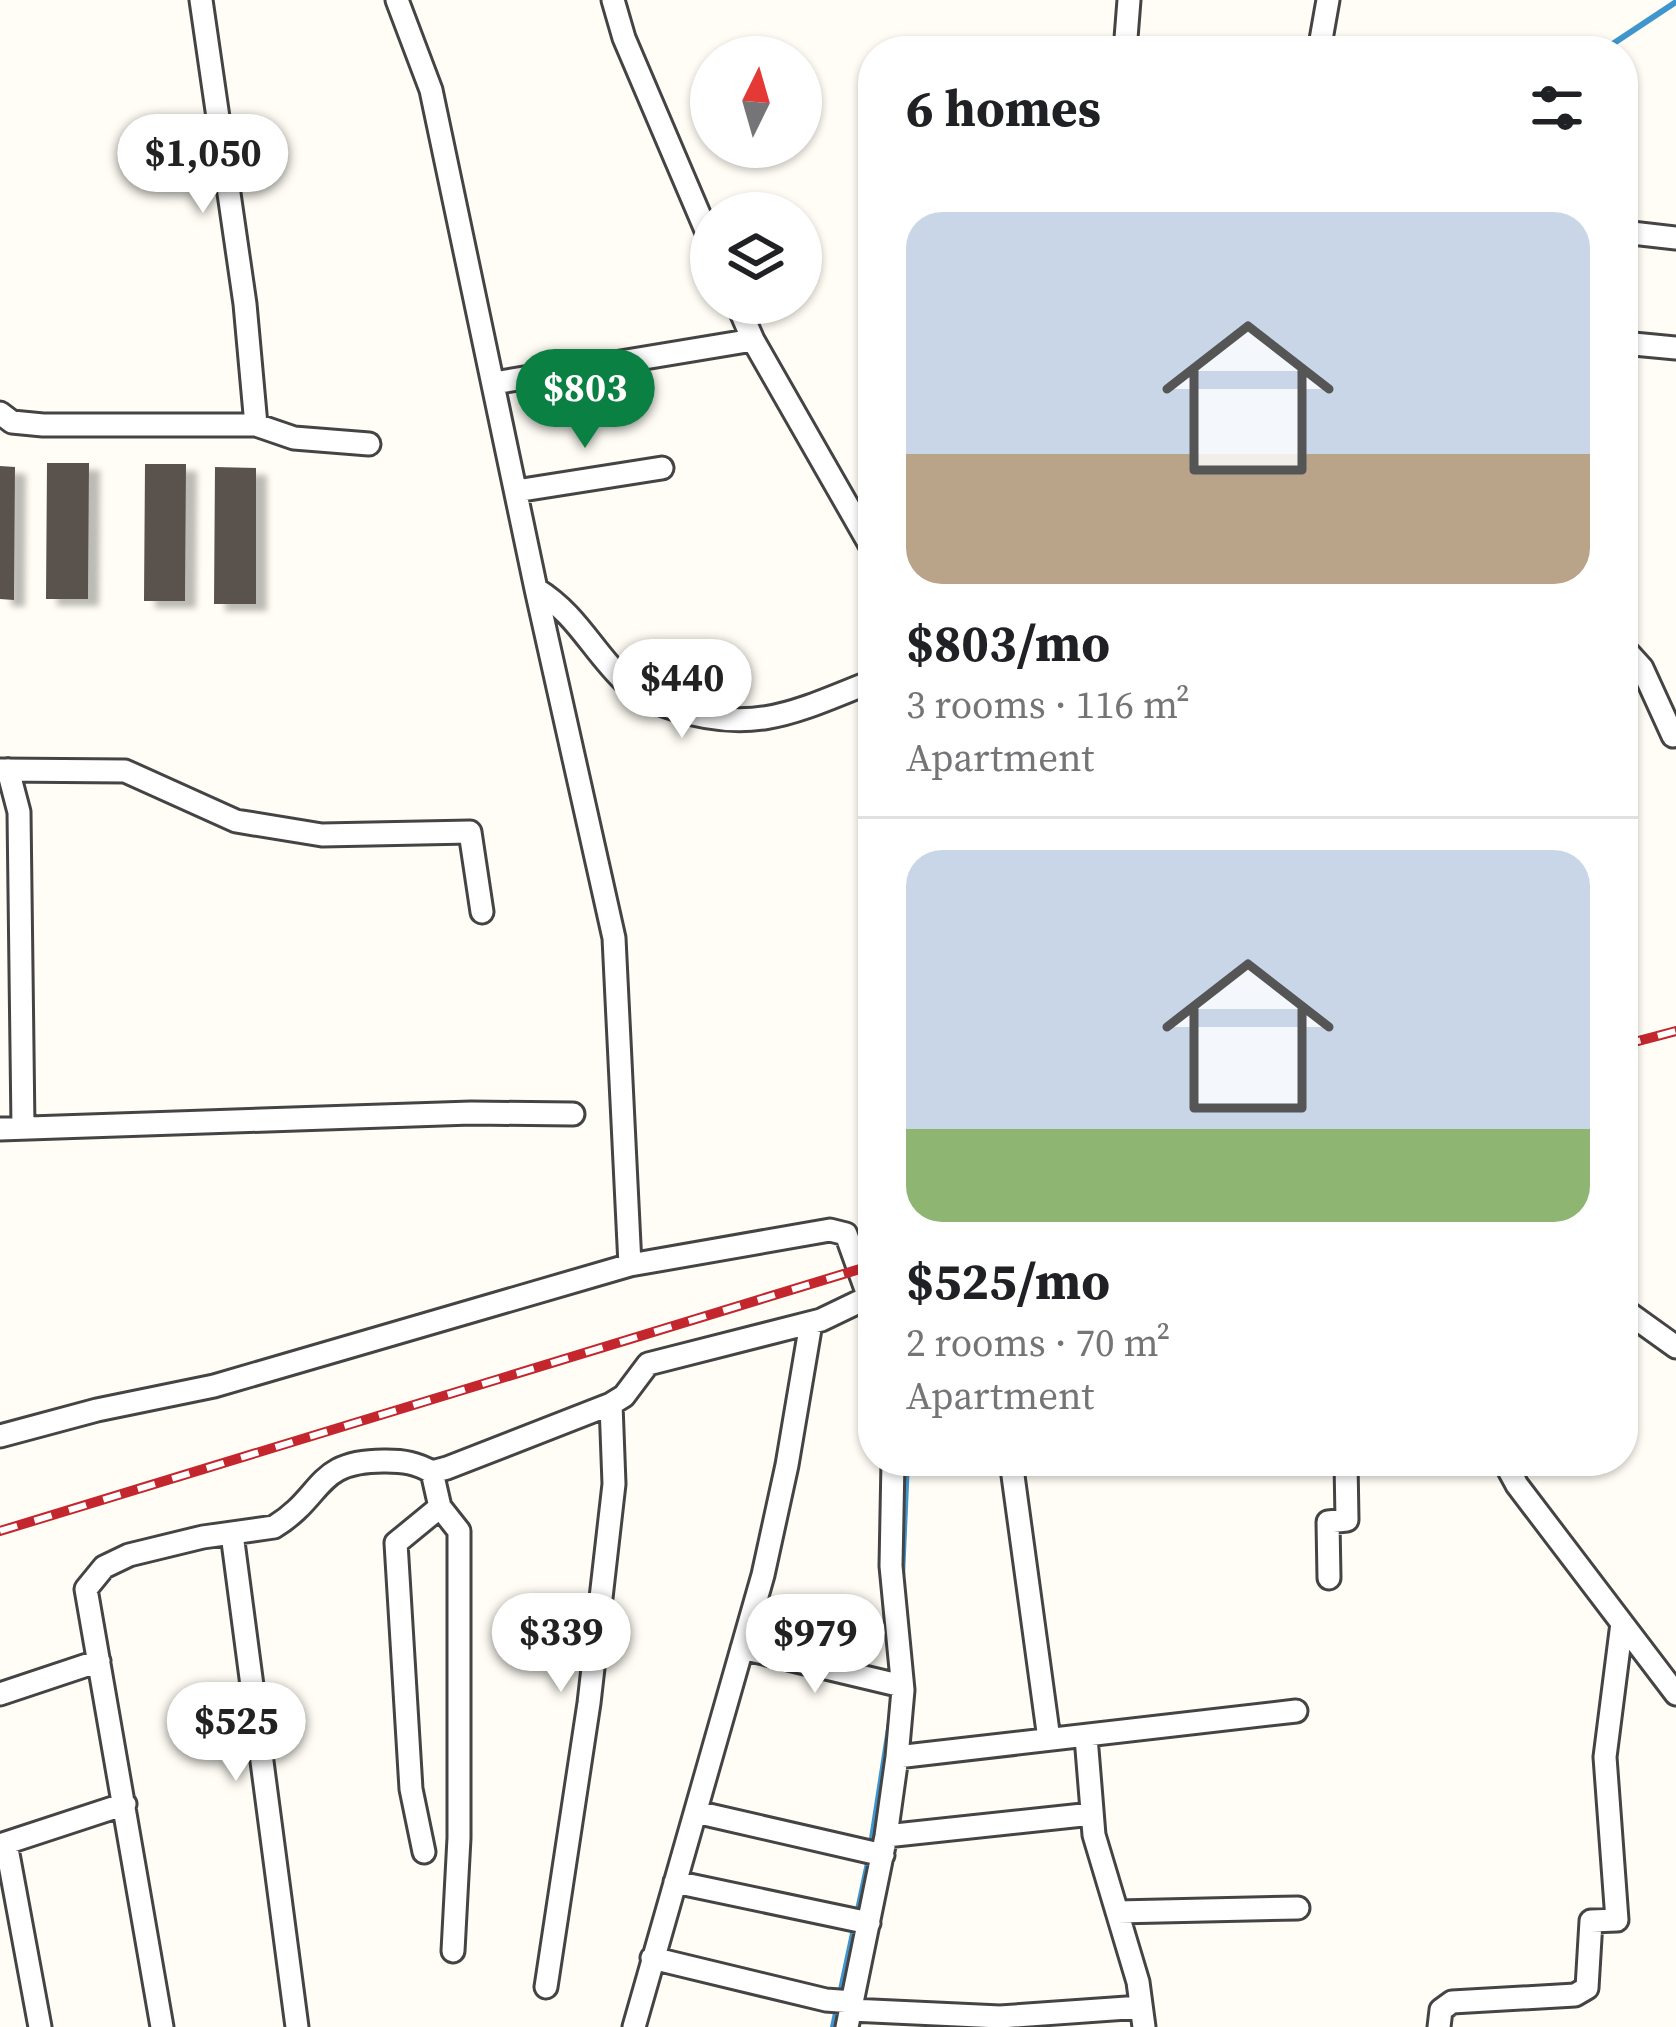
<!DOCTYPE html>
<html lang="en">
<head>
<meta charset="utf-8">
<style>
  body { margin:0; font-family:"Source Serif 4",serif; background:#f2f2f2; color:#202124; height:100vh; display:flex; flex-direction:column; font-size:45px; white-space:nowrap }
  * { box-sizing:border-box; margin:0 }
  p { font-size:39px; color:#757577 }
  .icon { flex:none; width:66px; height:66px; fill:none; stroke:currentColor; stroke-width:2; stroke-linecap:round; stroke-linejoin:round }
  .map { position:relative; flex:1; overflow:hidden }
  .drawer { position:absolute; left:858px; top:36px; width:780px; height:1440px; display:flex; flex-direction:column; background:#fff; border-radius:48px; box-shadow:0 3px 9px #0004 }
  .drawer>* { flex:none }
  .needle { width:78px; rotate:5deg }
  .controls { position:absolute; left:690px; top:36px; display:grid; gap:24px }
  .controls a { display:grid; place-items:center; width:132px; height:132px; border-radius:50%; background:#fff; box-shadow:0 3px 9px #0004; font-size:60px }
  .price { position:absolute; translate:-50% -102px; padding:0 27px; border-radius:42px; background:#fff; color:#222; font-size:39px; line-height:78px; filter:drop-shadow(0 3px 6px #0008) }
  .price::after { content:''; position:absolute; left:50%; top:72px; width:36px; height:27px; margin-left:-18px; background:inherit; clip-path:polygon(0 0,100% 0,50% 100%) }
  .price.selected { background:#0b8043; color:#fff }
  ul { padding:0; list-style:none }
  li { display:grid; align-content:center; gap:24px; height:636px; padding:0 48px }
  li+li { border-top:3px solid #e0e0e0 }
  li span { display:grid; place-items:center; height:372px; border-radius:36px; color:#555 }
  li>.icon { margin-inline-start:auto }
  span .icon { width:216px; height:216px; fill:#fffc; stroke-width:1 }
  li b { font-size:51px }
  h2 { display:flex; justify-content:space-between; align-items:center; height:144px; padding:0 48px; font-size:51px }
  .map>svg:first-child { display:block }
</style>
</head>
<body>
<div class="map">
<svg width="1676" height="2027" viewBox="0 0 1676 2027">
  <defs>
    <filter id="shadow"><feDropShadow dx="11" dy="7" stdDeviation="3" flood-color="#0004"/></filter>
  </defs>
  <rect width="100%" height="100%" fill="#fffdf5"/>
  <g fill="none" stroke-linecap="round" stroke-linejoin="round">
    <path stroke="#3f96cf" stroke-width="6" d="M1602,51L1676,2
      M902,1577L907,1461
      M871,1845L890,1722
      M833,2027L869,1858"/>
  </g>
  <path fill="#5a524d" filter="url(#shadow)" d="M47,463H89L88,599H46Z
    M145,464H186L185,601H144Z
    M0,466L15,467L14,600L0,599Z
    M215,467L256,468V604H214Z"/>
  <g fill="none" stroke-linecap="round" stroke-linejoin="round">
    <defs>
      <path id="minor" d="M201,0L245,304L256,425
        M397,0L431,90L536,589L614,938L630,1265
        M613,0L624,38L711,242
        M1125,51L1129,0
        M1319,51L1328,0
        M1623,232L1676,238
        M737,303L753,340L873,550
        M1623,343L1676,348
        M494,383L753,340
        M0,413L12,422L43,425H256L294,438L369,444
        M516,491L662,468
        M536,589C578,615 592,651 626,683C640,697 657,703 675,709C756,735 799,710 873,681
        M1623,647L1642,668L1673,736
        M0,770L125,771L236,821L322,835L470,832L482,912
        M8,770L19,812L23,1128
        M0,1129L471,1113L573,1114
        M1623,1309L1676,1347
        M0,1436L97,1410L214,1386L630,1265L830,1230L846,1234L868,1295
        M1011,1461L1049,1739
        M1504,1461L1517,1485L1676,1694
        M432,1472L440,1507L459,1531V1838L453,1951
        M232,1534L297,2027
        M1329,1578L1328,1522L1347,1520L1346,1461
        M742,1648L902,1686
        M0,1694L99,1661
        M1086,1737L1094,1835L1138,1982L1144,2027
        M897,1757L1296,1711
        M696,1812L883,1855
        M886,1836L1092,1814
        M6,1843L40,2027
        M0,1845L125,1804
        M424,1852L411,1789L396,1543L440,1507
        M675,1882L869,1923
        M1117,1912L1298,1908
        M652,1958L826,2000L853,2002
        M546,1987L589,1703L614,1484L611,1404
        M851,2010L1000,2017L1141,2007
        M162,2027L86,1589L104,1567L129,1555L203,1537L274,1527C325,1496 314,1460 386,1461C404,1461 416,1463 432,1472L447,1468L611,1404L624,1396L648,1364L821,1320L873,1295
        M634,2027L763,1575L787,1465L811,1323
        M847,2027L886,1836L897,1757L903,1690L891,1566L893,1461
        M1439,2027L1441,2010L1452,2002L1575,1995L1587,1988L1591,1921L1617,1920L1605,1757L1622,1623"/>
    </defs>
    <use href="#minor" stroke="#444" stroke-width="27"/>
    <use href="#minor" stroke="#fff" stroke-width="21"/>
    <defs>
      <path id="rail" d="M1623,1045L1676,1031
        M0,1531L873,1265"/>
    </defs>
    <use href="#rail" stroke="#c4262e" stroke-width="10"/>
    <use href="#rail" stroke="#fff" stroke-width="6" stroke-dasharray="18" stroke-linecap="butt"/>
  </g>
</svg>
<div class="controls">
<a><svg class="needle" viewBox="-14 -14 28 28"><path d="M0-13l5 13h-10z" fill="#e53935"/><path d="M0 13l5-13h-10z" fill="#757577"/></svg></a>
<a><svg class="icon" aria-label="layers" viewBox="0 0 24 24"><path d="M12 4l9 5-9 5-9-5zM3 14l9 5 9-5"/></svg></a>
</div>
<b class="price" style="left:203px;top:216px">$1,050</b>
<b class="price selected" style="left:585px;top:451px">$803</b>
<b class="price" style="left:682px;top:741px">$440</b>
<b class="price" style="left:561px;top:1695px">$339</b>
<b class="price" style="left:815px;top:1696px">$979</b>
<b class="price" style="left:236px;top:1784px">$525</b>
<section class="drawer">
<h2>6 homes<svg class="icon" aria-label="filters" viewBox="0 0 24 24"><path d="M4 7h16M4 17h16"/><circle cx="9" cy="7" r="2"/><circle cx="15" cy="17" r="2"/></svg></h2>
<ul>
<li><span style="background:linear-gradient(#c9d6e8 65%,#b9a48a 0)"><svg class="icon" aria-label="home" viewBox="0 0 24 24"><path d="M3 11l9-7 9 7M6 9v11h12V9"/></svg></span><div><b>$803/mo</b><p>3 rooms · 116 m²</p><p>Apartment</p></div></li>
<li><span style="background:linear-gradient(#c9d6e8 75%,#8fb573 0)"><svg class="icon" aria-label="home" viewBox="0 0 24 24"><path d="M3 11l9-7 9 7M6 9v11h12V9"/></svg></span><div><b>$525/mo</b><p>2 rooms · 70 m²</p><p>Apartment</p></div></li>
</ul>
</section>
</div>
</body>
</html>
